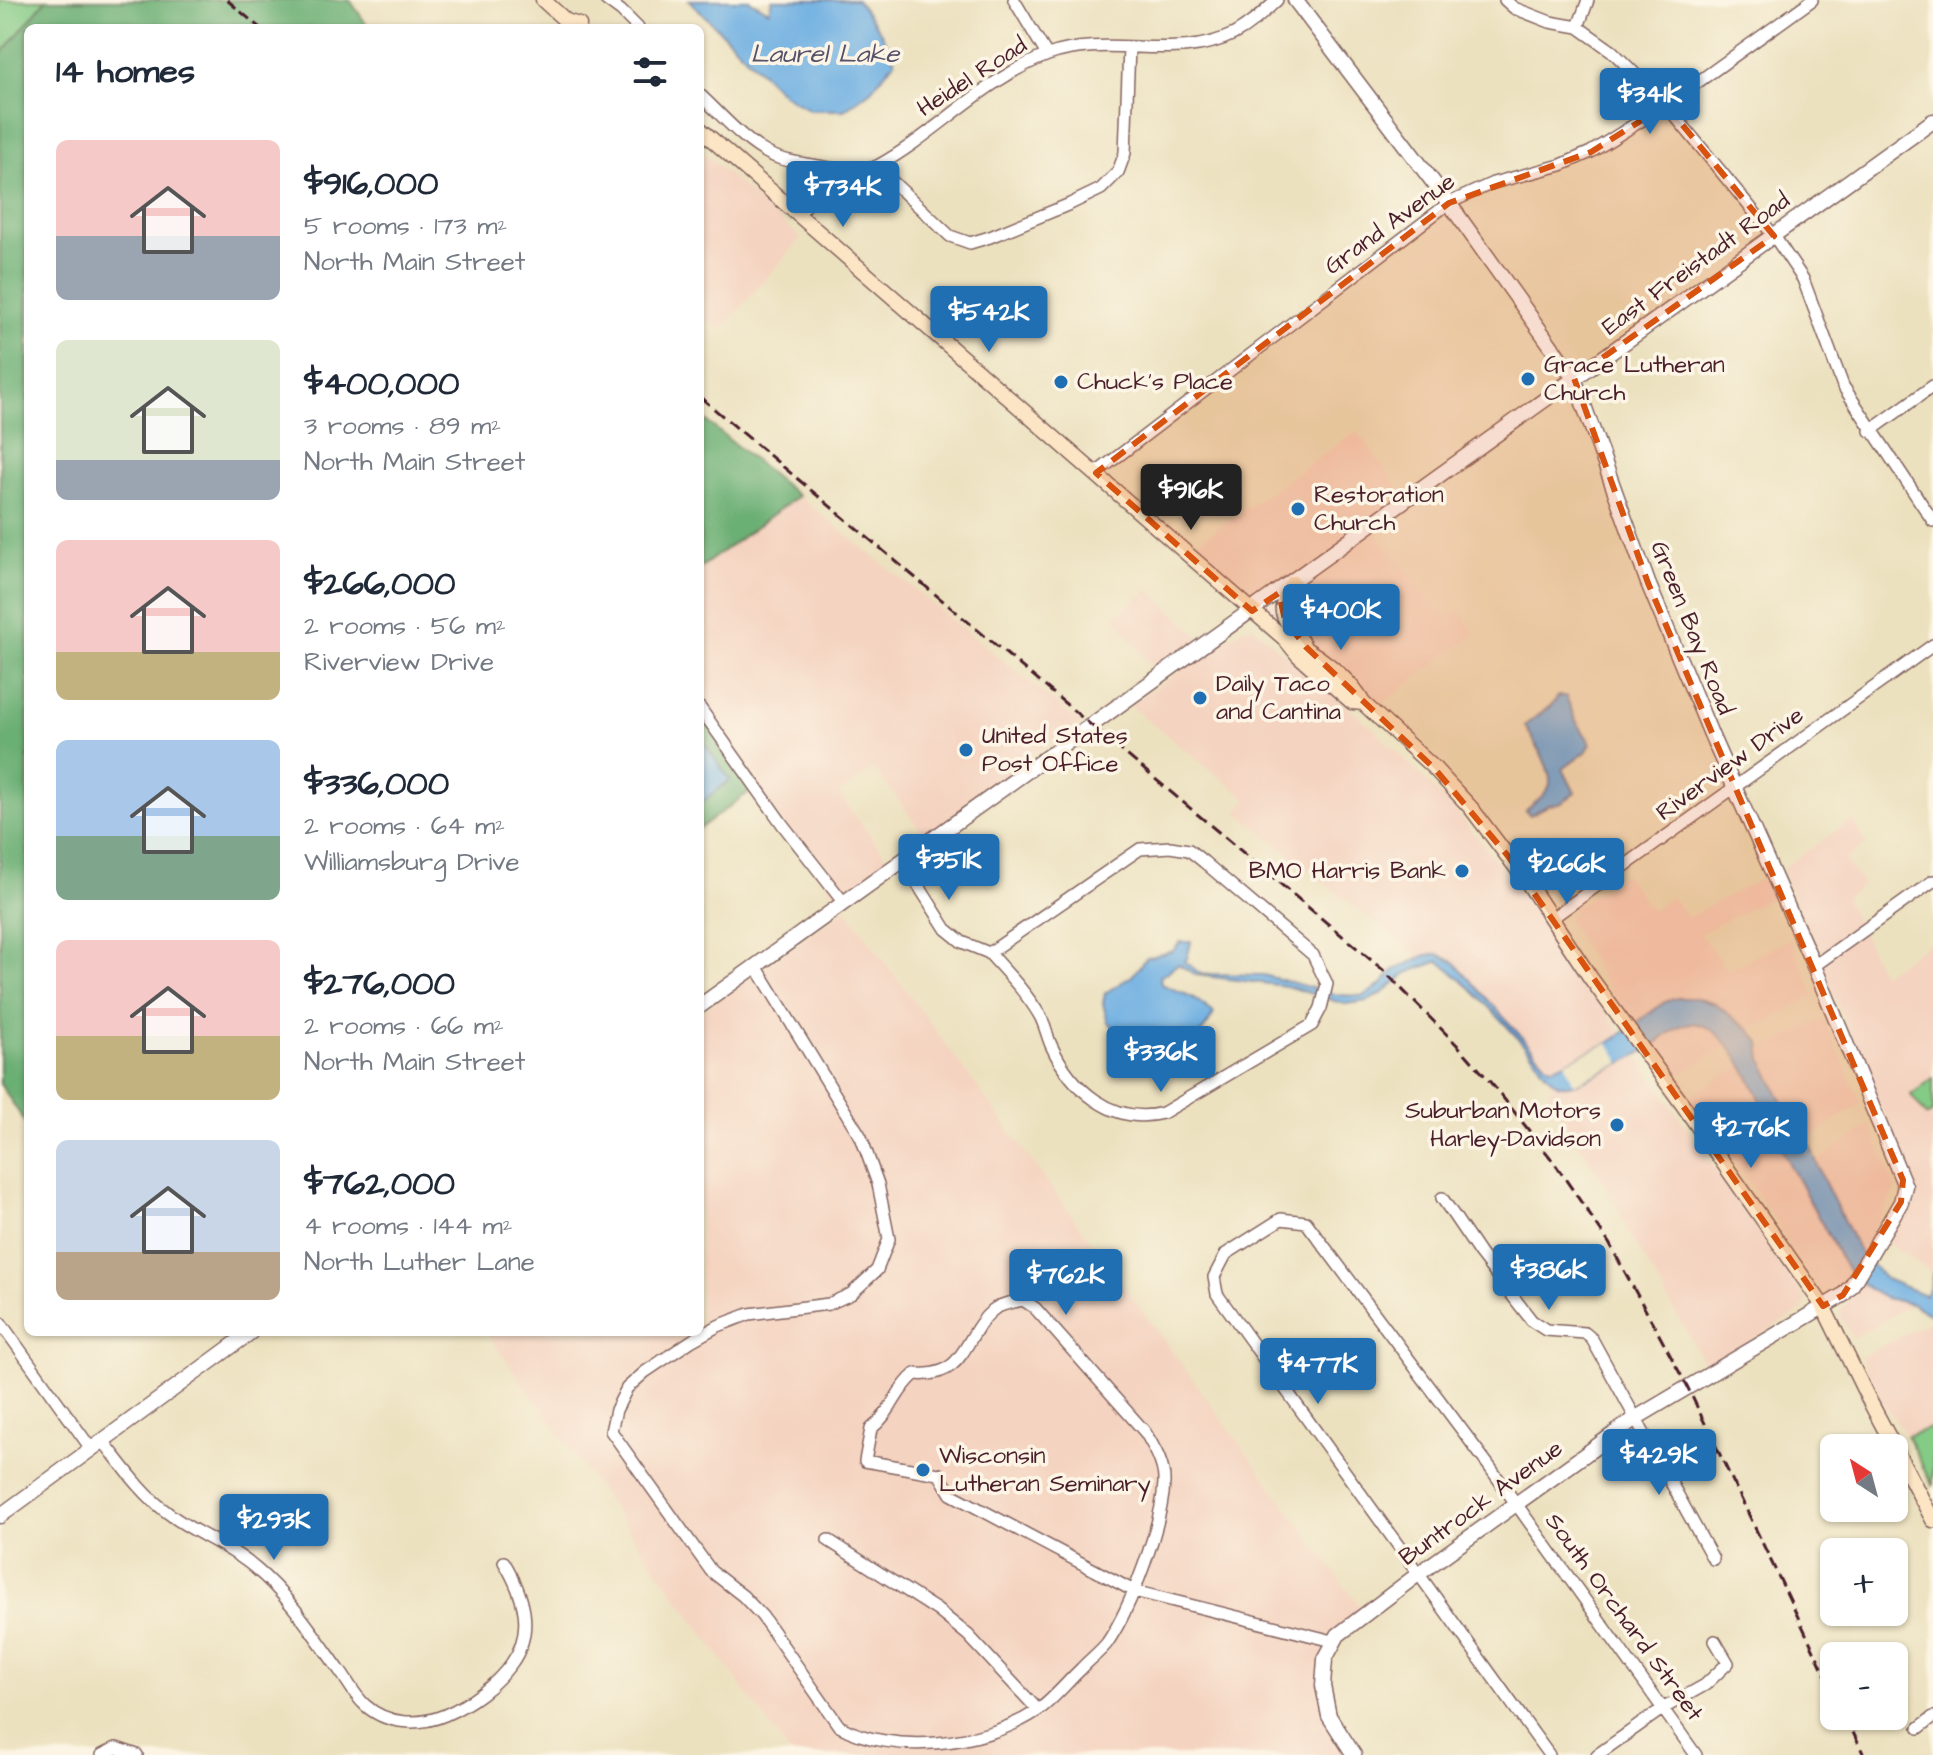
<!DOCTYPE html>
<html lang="en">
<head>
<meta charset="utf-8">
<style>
  body { margin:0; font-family:"Architects Daughter",sans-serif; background:#f6f6f7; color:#1f2937; height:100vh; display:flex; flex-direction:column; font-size:30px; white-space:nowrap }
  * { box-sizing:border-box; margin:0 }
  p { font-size:26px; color:#747a83 }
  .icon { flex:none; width:44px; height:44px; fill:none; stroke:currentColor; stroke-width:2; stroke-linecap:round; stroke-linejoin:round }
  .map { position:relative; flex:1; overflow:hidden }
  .drawer { position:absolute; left:24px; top:24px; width:680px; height:1312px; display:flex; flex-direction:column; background:#fff; border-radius:12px; box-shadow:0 2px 6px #0004 }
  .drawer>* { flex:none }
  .needle { width:52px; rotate:324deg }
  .controls { position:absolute; left:1820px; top:1434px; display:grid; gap:16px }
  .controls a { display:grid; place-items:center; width:88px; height:88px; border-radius:12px; background:#fff; box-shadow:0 2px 6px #0004; font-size:40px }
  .price { position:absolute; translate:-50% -68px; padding:0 18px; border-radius:8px; background:#1f6fb2; color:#fff; font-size:26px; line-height:52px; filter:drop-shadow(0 2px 4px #0008) }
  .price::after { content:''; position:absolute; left:50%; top:48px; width:24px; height:18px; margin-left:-12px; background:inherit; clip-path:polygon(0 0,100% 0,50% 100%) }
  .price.on { background:#222; color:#fff }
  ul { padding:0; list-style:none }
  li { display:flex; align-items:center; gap:24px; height:200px; padding:0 32px }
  li span { display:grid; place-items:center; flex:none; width:224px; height:160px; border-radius:12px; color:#555 }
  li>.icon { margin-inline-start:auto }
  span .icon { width:96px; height:96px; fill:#fffc; stroke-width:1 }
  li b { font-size:34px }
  h2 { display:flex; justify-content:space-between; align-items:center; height:96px; padding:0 32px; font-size:34px }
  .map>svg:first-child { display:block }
</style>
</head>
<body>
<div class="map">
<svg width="1933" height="1755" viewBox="0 0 1933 1755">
  <rect width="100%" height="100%" fill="#fcf5e5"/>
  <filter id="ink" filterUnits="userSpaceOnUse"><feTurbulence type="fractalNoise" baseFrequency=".0125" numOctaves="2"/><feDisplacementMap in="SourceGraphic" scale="16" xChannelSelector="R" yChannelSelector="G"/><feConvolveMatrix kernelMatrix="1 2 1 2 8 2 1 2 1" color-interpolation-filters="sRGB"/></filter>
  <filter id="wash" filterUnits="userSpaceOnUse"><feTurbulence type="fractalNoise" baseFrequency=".006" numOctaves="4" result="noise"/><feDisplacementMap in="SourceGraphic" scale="32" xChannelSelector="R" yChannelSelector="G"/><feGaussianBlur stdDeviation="1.8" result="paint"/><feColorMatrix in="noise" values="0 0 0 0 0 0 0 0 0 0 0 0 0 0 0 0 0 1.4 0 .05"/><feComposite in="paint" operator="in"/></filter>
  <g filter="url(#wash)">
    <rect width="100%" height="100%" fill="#ece1bf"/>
    <path fill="#f4d3c0" d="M700,150L801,238L721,330L700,315Z
      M1357,431L1413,508L1377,535L1446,618L1458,609L1475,634L1381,704L1192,546Z
      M798,496L1082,724L1055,738L1013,768L1007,777L925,836L874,768L839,794L890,862L839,900L700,709V568Z
      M1149,590L1201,638L1156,673L1115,616Z
      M1253,627L1374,729L1457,812L1534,909L1622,1034L1609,1043L1554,1067L1548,1066L1454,962L1426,955L1420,958L1346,900L1237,812L1247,799L1129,705L1244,628Z
      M1852,820L1866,844L1845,860L1863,884L1845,898L1882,974L1933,941V1078L1912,1095L1927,1115L1933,1112L1932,1273L1887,1242L1911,1197L1913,1184L1781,869Z
      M1624,874L1652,911L1671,897L1688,917L1763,878L1772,897L1700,934L1727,970L1791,939L1814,995L1750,1030L1715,1004L1665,1002L1634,1024L1610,990L1568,920L1574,908Z
      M846,909L1362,1609L1319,1668L1348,1755H791L486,1332H700V1013Z
      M1824,1019L1861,1103L1807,1141L1792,1122L1762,1059V1050Z
      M1697,1023L1709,1027L1729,1046L1676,1077L1658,1051L1651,1047L1680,1027Z
      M1637,1056L1807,1302L1801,1311L1707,1367L1631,1236L1606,1186L1549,1096L1551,1079L1556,1083L1574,1084Z
      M1741,1066L1757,1092L1773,1128L1771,1131L1850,1271L1841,1283L1828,1292L1820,1291L1789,1246L1778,1224L1689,1096Z
      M1870,1125L1896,1189L1861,1252L1854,1244L1816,1162Z
      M1861,1281L1885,1298L1912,1304L1852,1338L1840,1315L1841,1310Z
      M1933,1320V1427L1907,1436L1879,1398L1861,1357Z"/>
    <path fill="#84cb86" stroke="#677558" stroke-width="2" d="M0,0H46L0,56Z
      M1933,1078V1112L1927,1116L1911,1095Z
      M1933,1427V1486L1907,1436Z"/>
    <path fill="#6baf73" stroke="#5a674f" stroke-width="2" d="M46,0H350L369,28H28V1127L0,1084V56Z
      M700,416L798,496L700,568Z
      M700,710L756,787L700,828V803L730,780L700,737Z"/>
    <path fill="#6dafe2" stroke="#5c6786" stroke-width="2" d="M689,0H749L769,11L772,0H857L881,33L895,61L871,90L844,110H810L783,94Z
      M1558,696H1566L1575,719L1591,744L1586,752L1563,769L1575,793L1560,804L1549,805L1530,815L1525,811C1533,804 1545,796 1549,787C1555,773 1533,739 1525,726C1535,715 1552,709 1558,696Z
      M700,737L730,780L700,803Z
      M1180,942H1191L1187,959L1184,961L1201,974L1263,975L1339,995L1364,996L1382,984L1394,970L1426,955L1438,954L1454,962L1548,1066L1554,1067L1609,1043L1665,1002L1677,998H1695L1715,1004L1750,1030L1760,1042L1762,1059L1792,1122L1810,1145L1824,1181L1858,1250L1885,1279L1925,1295L1930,1288L1933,1272V1316L1912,1304L1885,1298L1869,1289L1846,1268L1771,1130L1773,1128C1761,1099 1724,1010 1683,1025C1671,1030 1659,1042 1648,1049C1630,1060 1611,1068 1593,1076C1582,1081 1569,1088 1558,1084C1547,1079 1541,1065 1534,1056C1504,1023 1474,988 1439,961L1407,973L1383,993L1368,1001L1345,1004L1286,986L1196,975L1178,964L1160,977L1161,984L1192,997L1214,1013C1189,1065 1146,1048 1108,1023L1103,1004L1105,993L1132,976L1146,958L1173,951Z"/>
    <path fill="#ece1bf" d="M1609,1043L1621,1063L1574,1084L1565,1062Z"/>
  </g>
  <g filter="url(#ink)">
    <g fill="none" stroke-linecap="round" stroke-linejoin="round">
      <defs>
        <path id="minor" d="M606,0L621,11L638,28
          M1014,0L1047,55
          M1505,0L1514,8L1550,22L1578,27L1612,51L1666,105L1774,236L1803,279L1843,386L1933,521
          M1578,27L1588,0
          M700,95C722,115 744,142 771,155C795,166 825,164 850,173
          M877,167L950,236L970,243L990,237L1070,204L1101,189L1118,172L1125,153L1129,47
          M798,214C813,198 828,181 850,173C859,170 870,170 879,165C936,134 985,78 1048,55C1108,33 1175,63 1234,34C1251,25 1264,12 1277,0
          M1870,431L1933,386
          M1096,473L1449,203L1493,183L1561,165L1591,152L1666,105L1812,0
          M700,708L783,825L844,903
          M1170,847L1189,850L1204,862L1313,955L1327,984L1321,1008L1312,1025L1163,1113C1113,1126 1071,1089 1051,1045C1047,1036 1045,1025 1040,1016C1026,992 1007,973 989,953L1140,849Z
          M903,861L946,929L962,942L989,953
          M1552,918L1933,645
          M756,966L861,1137L878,1184L889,1239L877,1270L851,1294L829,1304L749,1314L718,1326L691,1341L645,1372L627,1388L616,1410L611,1431L711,1571L743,1596L762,1616L839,1726C891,1755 983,1747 1037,1711C1053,1700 1067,1682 1081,1669C1089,1660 1100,1652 1107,1643C1131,1608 1162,1525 1164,1483C1165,1465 1154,1447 1145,1432L1035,1308L1023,1300C1013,1302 1000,1304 993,1310C963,1335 967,1379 915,1374C894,1392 893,1411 871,1429L865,1461L939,1474L951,1494L1134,1591L1333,1641
          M1814,966L1933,881
          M1442,1198L1480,1254L1532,1321L1546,1330L1585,1333L1592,1339L1713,1559
          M0,1322L92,1450
          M103,1441C123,1466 142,1494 168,1513C195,1534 229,1545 255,1568C289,1596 314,1635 340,1671C348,1682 355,1696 365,1705C387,1725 419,1726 445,1715C470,1704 495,1686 511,1664C536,1630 523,1594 504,1562
          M828,1540L937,1610L968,1635L1038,1710
          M1919,1728L1933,1717
          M102,1755L116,1748L137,1755
          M1549,1755L1217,1294L1214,1277L1226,1254L1281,1219L1306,1222L1489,1466L1696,1755
          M1597,1755L1662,1709L1705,1685L1728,1663L1715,1641"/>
        <path id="tertiary" d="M1295,0L1449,203L1574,378L1648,583L1713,739L1814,966L1905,1186L1901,1202L1852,1285L1843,1295L1636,1418L1417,1575L1338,1635L1325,1659L1323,1686L1329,1716L1354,1755
          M700,1006L1933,121
          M0,1516L251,1332"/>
        <path id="secondary" d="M543,0L566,21L579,25
          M700,129L1285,639L1298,655L1352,702L1363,703
          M1293,583C1273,612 1285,619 1303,644
          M1285,639C1312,649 1350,678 1363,703L1435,769L1471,808L1528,883L1590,977L1683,1105L1823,1306L1868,1398L1933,1520"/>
      </defs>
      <use href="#minor" stroke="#83635f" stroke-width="14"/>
      <use href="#tertiary" stroke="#83635f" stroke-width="17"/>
      <use href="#secondary" stroke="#83635f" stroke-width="17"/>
      <use href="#minor" stroke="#fff" stroke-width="11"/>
      <use href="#tertiary" stroke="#fff" stroke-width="14"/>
      <use href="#secondary" stroke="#fce5c4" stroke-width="14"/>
      <path stroke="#4a1f2b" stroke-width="3" stroke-dasharray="12 6" stroke-linecap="butt" d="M227,0L260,28
        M700,397L1383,970L1464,1052L1497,1090L1553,1161L1609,1243L1687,1386L1834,1692
        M1845,1716L1864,1755"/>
    </g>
  </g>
  <path fill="#d8530f" fill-opacity="0.2" stroke="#d8530f" stroke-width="6" stroke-dasharray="16 10" stroke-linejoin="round" d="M1666,105L1774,236L1574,378L1648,583L1903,1180L1901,1202L1843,1295L1823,1306L1508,856L1435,769L1306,647L1285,620L1279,593L1252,611L1096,473L1449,203L1591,152Z"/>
  <g fill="#1f6fb2" stroke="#fcf5e5" stroke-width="3">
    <circle cx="1528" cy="379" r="8"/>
    <circle cx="1061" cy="382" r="8"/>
    <circle cx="1298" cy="509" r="8"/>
    <circle cx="1200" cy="698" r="8"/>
    <circle cx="966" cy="750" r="8"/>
    <circle cx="1462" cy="871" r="8"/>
    <circle cx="1617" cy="1125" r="8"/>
    <circle cx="923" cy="1470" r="8"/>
  </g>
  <g text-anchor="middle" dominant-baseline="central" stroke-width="7" stroke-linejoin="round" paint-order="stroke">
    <g font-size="24" fill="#4a1f2b" stroke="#fcf5e5">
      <text transform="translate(972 77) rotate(-33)">Heidel Road</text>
      <text transform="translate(1390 224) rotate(-36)">Grand Avenue</text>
      <text transform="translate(1696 264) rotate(-36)">East Freistadt Road</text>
      <text transform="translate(1692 628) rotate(68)">Green Bay Road</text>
      <text transform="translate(1730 764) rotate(-36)">Riverview Drive</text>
      <text transform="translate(1481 1503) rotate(-36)">Buntrock Avenue</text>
      <text transform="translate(1624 1617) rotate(54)">South Orchard Street</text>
    </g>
    <g font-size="24" fill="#4a1f2b" stroke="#fcf5e5" text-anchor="start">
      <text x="1544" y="365">Grace Lutheran<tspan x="1544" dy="28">Church</tspan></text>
      <text x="1077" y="382">Chuck's Place</text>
      <text x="1314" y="495">Restoration<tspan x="1314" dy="28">Church</tspan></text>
      <text x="1216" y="684">Daily Taco<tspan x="1216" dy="28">and Cantina</tspan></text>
      <text x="982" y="736">United States<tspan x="982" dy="28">Post Office</tspan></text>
      <text x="1446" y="871" text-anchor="end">BMO Harris Bank</text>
      <text x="1601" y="1111" text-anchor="end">Suburban Motors<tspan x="1601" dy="28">Harley-Davidson</tspan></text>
      <text x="939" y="1456">Wisconsin<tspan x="939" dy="28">Lutheran Seminary</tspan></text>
    </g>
    <g font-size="26" font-style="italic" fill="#56516b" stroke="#fcf5e5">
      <text x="825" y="54">Laurel Lake</text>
    </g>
  </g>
</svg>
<div class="controls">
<a><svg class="needle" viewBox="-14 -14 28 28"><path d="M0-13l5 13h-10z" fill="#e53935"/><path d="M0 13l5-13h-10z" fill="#747a83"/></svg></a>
<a>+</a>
<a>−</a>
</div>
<b class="price" style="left:1650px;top:136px">$341K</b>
<b class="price" style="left:843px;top:229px">$734K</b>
<b class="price" style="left:989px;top:354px">$542K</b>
<b class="price on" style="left:1191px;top:532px">$916K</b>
<b class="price" style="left:1341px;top:652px">$400K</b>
<b class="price" style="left:949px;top:902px">$351K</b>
<b class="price" style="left:1567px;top:906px">$266K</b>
<b class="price" style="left:1161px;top:1094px">$336K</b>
<b class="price" style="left:1751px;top:1170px">$276K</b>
<b class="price" style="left:1549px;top:1312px">$386K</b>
<b class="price" style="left:1066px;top:1317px">$762K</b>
<b class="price" style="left:1318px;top:1406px">$477K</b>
<b class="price" style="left:1659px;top:1497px">$429K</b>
<b class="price" style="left:274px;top:1562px">$293K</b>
<section class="drawer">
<h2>14 homes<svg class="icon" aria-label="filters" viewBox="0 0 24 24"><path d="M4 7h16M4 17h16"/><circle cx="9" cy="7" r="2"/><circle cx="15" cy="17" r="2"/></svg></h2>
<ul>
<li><span style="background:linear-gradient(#f6c9c9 60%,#9aa5b1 0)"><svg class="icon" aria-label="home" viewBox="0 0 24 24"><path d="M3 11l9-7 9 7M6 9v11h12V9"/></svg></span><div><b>$916,000</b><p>5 rooms · 173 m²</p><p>North Main Street</p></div></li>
<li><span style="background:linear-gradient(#dfe7d0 75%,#9aa5b1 0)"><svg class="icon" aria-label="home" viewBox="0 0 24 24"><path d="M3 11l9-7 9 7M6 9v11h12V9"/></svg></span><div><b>$400,000</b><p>3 rooms · 89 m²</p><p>North Main Street</p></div></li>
<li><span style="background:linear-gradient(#f6c9c9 70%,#c2b280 0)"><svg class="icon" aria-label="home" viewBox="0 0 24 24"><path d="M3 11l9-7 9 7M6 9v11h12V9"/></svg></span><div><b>$266,000</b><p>2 rooms · 56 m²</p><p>Riverview Drive</p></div></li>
<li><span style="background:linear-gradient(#a9c7e8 60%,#7fa58c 0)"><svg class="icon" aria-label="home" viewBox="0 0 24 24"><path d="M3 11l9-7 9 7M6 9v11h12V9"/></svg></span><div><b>$336,000</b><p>2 rooms · 64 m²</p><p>Williamsburg Drive</p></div></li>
<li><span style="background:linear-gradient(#f6c9c9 60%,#c2b280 0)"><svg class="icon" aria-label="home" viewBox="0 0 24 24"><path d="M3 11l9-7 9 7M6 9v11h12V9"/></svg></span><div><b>$276,000</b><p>2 rooms · 66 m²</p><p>North Main Street</p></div></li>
<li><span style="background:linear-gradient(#c9d6e8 70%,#b9a48a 0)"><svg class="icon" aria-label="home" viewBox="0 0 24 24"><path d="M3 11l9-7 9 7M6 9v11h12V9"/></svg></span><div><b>$762,000</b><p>4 rooms · 144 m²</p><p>North Luther Lane</p></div></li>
</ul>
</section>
</div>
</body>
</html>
